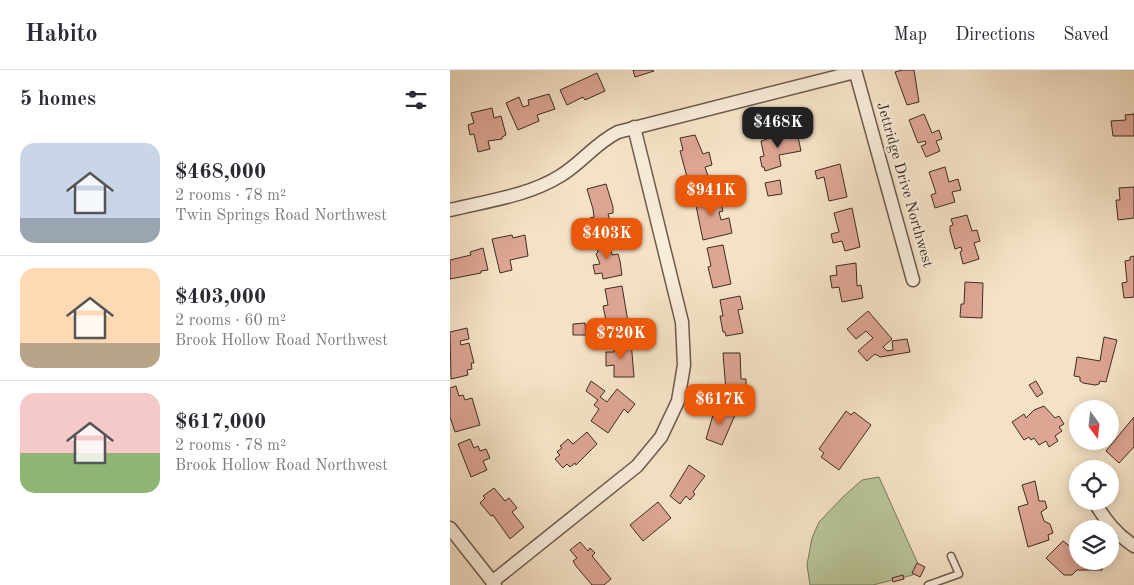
<!DOCTYPE html>
<html lang="en">
<head>
<meta charset="utf-8">
<style>
  body { margin:0; font-family:"Old Standard TT",serif; background:#f7f7f7; color:#2b2b33; height:100vh; display:flex; flex-direction:column; font-size:19px; white-space:nowrap }
  * { box-sizing:border-box; margin:0 }
  p { font-size:16px; color:#7c7c81 }
  .icon { flex:none; width:28px; height:28px; fill:none; stroke:currentColor; stroke-width:2; stroke-linecap:round; stroke-linejoin:round }
  .map { position:relative; flex:1; overflow:hidden }
  .drawer { display:flex; flex-direction:column; background:#fff; width:450px }
  .drawer>* { flex:none }
  .needle { width:32px; rotate:165deg }
  .tools { position:absolute; left:619px; top:330px; display:grid; gap:10px }
  .tools a { display:grid; place-items:center; width:50px; height:50px; border-radius:50%; background:#fff; box-shadow:0 2px 12px #0003; font-size:25px }
  .price { position:absolute; translate:-50% -42px; padding:0 11px; border-radius:10px; background:#ea580c; color:#fff; font-size:16px; line-height:32px; filter:drop-shadow(0 1px 2px #0008) }
  .price::after { content:''; position:absolute; left:50%; top:30px; width:15px; height:11px; margin-left:-8px; background:inherit; clip-path:polygon(0 0,100% 0,50% 100%) }
  .price.active { background:#222; color:#fff }
  ul { padding:0; list-style:none }
  li { display:flex; align-items:center; gap:15px; height:125px; padding:0 20px }
  li+li { border-top:1px solid #e1e1e2 }
  li span { display:grid; place-items:center; flex:none; width:140px; height:100px; border-radius:15px; color:#555 }
  li>.icon { margin-inline-start:auto }
  span .icon { width:60px; height:60px; fill:#fffc; stroke-width:1 }
  li b { font-size:21px }
  h2 { display:flex; justify-content:space-between; align-items:center; height:60px; padding:0 20px; font-size:21px }
  header { display:flex; align-items:center; gap:30px; box-sizing:border-box; height:70px; padding:0 25px; background:#fff; border-bottom:1px solid #e1e1e2 }
  header strong { font-size:24px }
  nav { display:flex; gap:28px; margin-inline-start:auto; font-size:18px }
  main { display:flex; flex:1; min-height:0 }
  .map>svg:first-child { display:block }
</style>
</head>
<body>
<header>
<strong>Habito</strong>
<nav><a>Map</a><a>Directions</a><a>Saved</a></nav>
</header>
<main>
<section class="drawer">
<h2>5 homes<svg class="icon" aria-label="filters" viewBox="0 0 24 24"><path d="M4 7h16M4 17h16"/><circle cx="9" cy="7" r="2"/><circle cx="15" cy="17" r="2"/></svg></h2>
<ul>
<li><span style="background:linear-gradient(#c9d6e8 75%,#9aa5b1 0)"><svg class="icon" aria-label="home" viewBox="0 0 24 24"><path d="M3 11l9-7 9 7M6 9v11h12V9"/></svg></span><div><b>$468,000</b><p>2 rooms · 78 m²</p><p>Twin Springs Road Northwest</p></div></li>
<li><span style="background:linear-gradient(#ffd9b3 75%,#b9a48a 0)"><svg class="icon" aria-label="home" viewBox="0 0 24 24"><path d="M3 11l9-7 9 7M6 9v11h12V9"/></svg></span><div><b>$403,000</b><p>2 rooms · 60 m²</p><p>Brook Hollow Road Northwest</p></div></li>
<li><span style="background:linear-gradient(#f6c9c9 60%,#8fb573 0)"><svg class="icon" aria-label="home" viewBox="0 0 24 24"><path d="M3 11l9-7 9 7M6 9v11h12V9"/></svg></span><div><b>$617,000</b><p>2 rooms · 78 m²</p><p>Brook Hollow Road Northwest</p></div></li>
</ul>
</section>
<div class="map">
<svg width="684" height="515" viewBox="0 0 684 515">
  <rect width="100%" height="100%" fill="#f5e2c6"/>
  <filter id="stains"><feTurbulence type="fractalNoise" baseFrequency=".004" numOctaves="4"/><feColorMatrix values="0 0 0 0 .2 0 0 0 0 .09 0 0 0 0 .02 0 0 0 .5 -.17"/></filter>
  <radialGradient id="worn" r=".72"><stop offset=".6" stop-color="#630" stop-opacity="0"/><stop offset="1" stop-color="#630" stop-opacity=".3"/></radialGradient>
  <path fill="#b8c498" stroke="#7b785e" d="M429,407L468,494L463,505L423,515H360L357,495L362,468L369,452L393,427L412,410Z"/>
  <path fill="#dda593" stroke="#3e2c23" d="M183,0H203L204,1L185,7Z
    M453,0H464L469,32L457,35L445,2Z
    M147,3L155,21L135,30L133,27L117,35L110,20Z
    M99,24L105,39L87,45L89,51L68,60L56,33L69,27L73,37L79,35L78,30Z
    M42,38L44,48L51,46L56,65L52,67V69L38,71L40,79L28,82L24,64L20,65L18,55L24,53L21,43Z
    M474,44L482,63L489,60L492,69L486,71L490,81L476,87L471,76L476,74L475,71L468,73L459,50Z
    M684,44V66H663L661,51L676,50L675,45Z
    M347,62L351,81L329,85L331,96L315,101L314,97H312L310,87L314,86L311,71L325,66V64L331,63L332,65Z
    M245,65L253,84L259,82L262,95L255,97L260,112L242,117L239,106L237,107L230,81L233,80L230,68Z
    M390,94L397,127L379,131L374,107L367,109L365,101Z
    M495,97L499,112L508,109L511,120L502,122L505,132L485,138L481,125L486,123L479,102Z
    M330,110L332,124L318,126L315,113Z
    M156,114L163,137V143L158,144L161,154L143,157L140,148L144,147L143,139L137,119Z
    M684,117V148L668,150L666,130H670L669,118Z
    M261,122L263,132L270,130L273,141L269,142L271,150L279,148L282,163L253,170L244,126Z
    M402,138L410,177L395,181L392,171L383,173L381,164L389,162L384,143Z
    M517,145L522,161L527,160L530,171L524,173L529,189L513,194L510,182L512,181L511,177L505,179L500,161V156L503,155L501,149Z
    M62,165L63,168L75,165L78,186L60,190L62,200L50,203L42,169Z
    M159,167L162,185L168,184L170,191L172,205L153,209L152,203L145,204L143,195L150,194L146,184L148,182L145,170Z
    M273,175L281,214L263,218L258,197L261,196L257,178Z
    M33,178L38,200L31,201V203L0,209V190L21,185L20,182Z
    M684,186V227L674,228L672,213L677,212L675,191L680,190V187Z
    M406,193L407,216L411,215L413,228L392,232L389,217L382,218L380,206L387,205L386,196Z
    M515,212L533,213L532,248L510,247L511,234H514Z
    M172,216L178,252L157,255L153,236L158,235L155,219Z
    M290,226L293,239L288,240L293,263L276,266L275,262H273L270,246H273L270,230Z
    M418,241L442,269L433,277L437,281L443,280L442,271L457,269L460,282L430,287L425,284L417,291L408,281L423,268L416,261L406,269L397,259Z
    M135,253L136,265H123V254Z
    M17,258L19,269L10,271L11,275L19,273L24,293H21L22,299L17,300L18,305L1,309L0,262Z
    M654,267L667,270L656,312L650,311L649,314L645,315L633,313L630,311V307L624,306L627,287L650,291Z
    M181,271L184,307H164V295L156,296V282H164V272Z
    M273,283H290L291,309H296V321H276Z
    M141,311L155,321L150,327L157,332L167,319L185,334L178,343L174,339L158,363L141,351L149,339L144,335L148,330L136,321Z
    M586,311L593,323L587,327L579,315Z
    M6,316L9,326L13,325L15,330L22,328L30,355L5,362L0,347V318Z
    M594,336L605,348L609,346L614,354L609,357L612,361L605,366L608,371L599,377L596,371L589,375L584,368L581,370L579,367L574,370L562,352L574,344L576,348L584,340Z
    M265,338L285,345L272,375L256,369Z
    M396,341L401,345L404,342L421,355L389,400L371,387L374,383L369,379Z
    M684,347V377L669,393L656,381Z
    M137,362L147,374L126,395L125,393L120,397L117,394L113,398L105,389L110,385L107,382L112,378L110,376L118,369L123,374Z
    M20,369L24,378L28,376L30,381L36,379L40,388L33,391L37,400L21,407L8,374Z
    M239,395L255,406L243,422L245,424L240,430L236,426L230,434L220,426Z
    M585,411L589,431H595L597,438L591,442L594,451L600,454L603,463L598,465L599,470L578,477L568,437L578,434L572,415Z
    M44,418L55,431L59,428L67,438L62,442L74,457L60,469L43,445L41,446L30,433L35,428L33,426Z
    M208,432L221,448L193,471L180,455Z
    M613,471L626,481L628,491H652V500H627L622,505H614L596,488Z
    M130,472L138,481L140,478L145,483L142,486L161,509L154,515H142L126,496L123,491L127,488L120,480Z
    M467,493L475,497L470,507L462,503Z
    M453,505L454,509L443,512L442,508Z"/>
  <g fill="none" stroke-linecap="round" stroke-linejoin="round">
    <defs>
      <path id="service" d="M478,515L509,504L501,486"/>
      <path id="minor" d="M405,0L463,210
        M0,140C36,131 78,126 110,106C132,93 144,74 168,62L405,2
        M644,431C655,450 666,464 684,476
        M0,458L45,515
        M42,512L187,396L211,367L228,331L234,295L232,252L184,57"/>
    </defs>
    <use href="#service" stroke="#6c5a4c" stroke-width="9"/>
    <use href="#minor" stroke="#6c5a4c" stroke-width="15"/>
    <use href="#service" stroke="#f8ecda" stroke-width="6"/>
    <use href="#minor" stroke="#f8ecda" stroke-width="12"/>
  </g>
  <g text-anchor="middle" dominant-baseline="central" stroke-width="4.5" stroke-linejoin="round" paint-order="stroke">
    <g font-size="15" fill="#3e2c23" stroke="#f8ecda">
      <text transform="translate(454 115) rotate(74)">Jettridge Drive Northwest</text>
    </g>
  </g>
  <rect width="100%" height="100%" filter="url(#stains)"/>
  <rect width="100%" height="100%" fill="url(#worn)"/>
</svg>
<div class="tools">
<a><svg class="needle" viewBox="-14 -14 28 28"><path d="M0-13l5 13h-10z" fill="#e53935"/><path d="M0 13l5-13h-10z" fill="#7c7c81"/></svg></a>
<a><svg class="icon" aria-label="locate" viewBox="0 0 24 24"><circle cx="12" cy="12" r="6"/><path d="M12 2v4M12 18v4M2 12h4M18 12h4"/></svg></a>
<a><svg class="icon" aria-label="layers" viewBox="0 0 24 24"><path d="M12 4l9 5-9 5-9-5zM3 14l9 5 9-5"/></svg></a>
</div>
<b class="price active" style="left:328px;top:79px">$468K</b>
<b class="price" style="left:261px;top:147px">$941K</b>
<b class="price" style="left:157px;top:190px">$403K</b>
<b class="price" style="left:171px;top:290px">$720K</b>
<b class="price" style="left:270px;top:356px">$617K</b>
</div>
</main>
</body>
</html>
